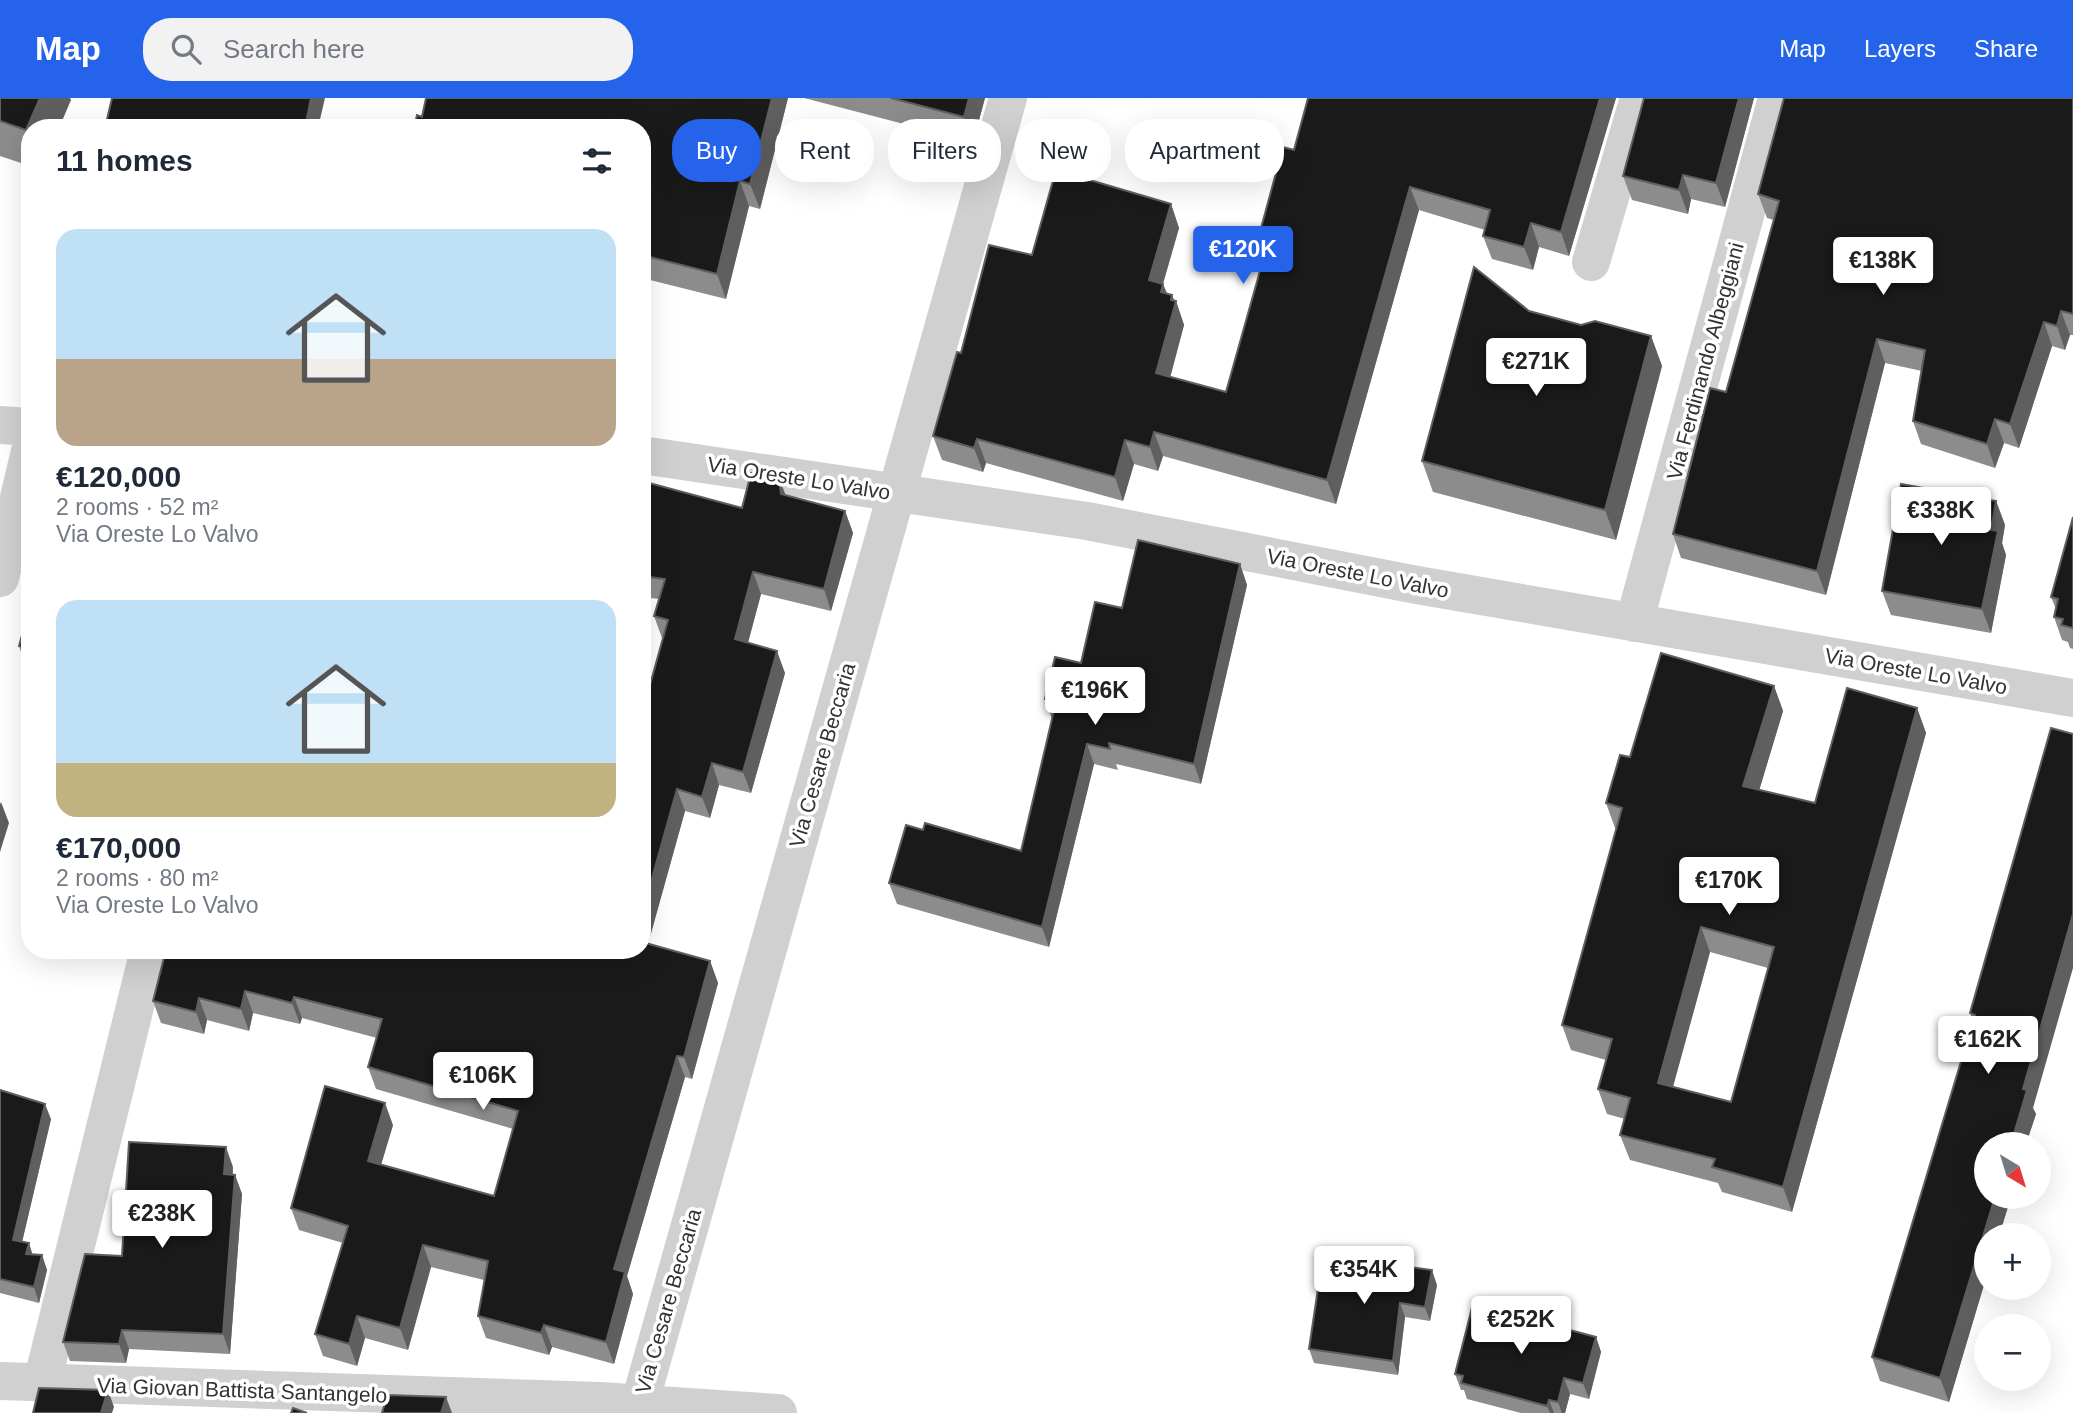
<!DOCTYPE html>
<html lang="en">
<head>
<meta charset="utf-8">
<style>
  body { margin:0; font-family:Arial,sans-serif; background:#f2f2f3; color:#1f2937; height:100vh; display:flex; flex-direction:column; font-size:26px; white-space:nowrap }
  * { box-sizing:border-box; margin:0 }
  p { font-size:23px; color:#747a83 }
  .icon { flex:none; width:38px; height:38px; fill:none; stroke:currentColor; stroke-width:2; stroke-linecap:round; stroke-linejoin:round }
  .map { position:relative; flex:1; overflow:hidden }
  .details { position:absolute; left:21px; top:21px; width:630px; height:840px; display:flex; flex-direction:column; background:#fff; border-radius:28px; box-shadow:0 7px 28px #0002 }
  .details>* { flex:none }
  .hud { position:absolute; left:672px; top:21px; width:665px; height:63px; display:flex; gap:14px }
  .needle { width:46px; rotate:142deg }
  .fabs { position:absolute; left:1974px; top:1034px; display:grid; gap:14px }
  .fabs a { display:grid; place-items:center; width:77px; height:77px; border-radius:50%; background:#fff; box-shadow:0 7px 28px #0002; font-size:35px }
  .price { position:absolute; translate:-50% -60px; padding:0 16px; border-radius:7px; background:#fff; color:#222; font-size:23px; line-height:46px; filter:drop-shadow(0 2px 4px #0008) }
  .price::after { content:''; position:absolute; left:50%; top:42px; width:21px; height:16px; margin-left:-10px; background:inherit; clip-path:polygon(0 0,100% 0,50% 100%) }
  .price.on { background:#2563eb; color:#fff }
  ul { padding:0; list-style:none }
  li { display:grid; align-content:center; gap:14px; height:371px; padding:0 35px }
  li span { display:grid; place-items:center; height:217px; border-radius:21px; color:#555 }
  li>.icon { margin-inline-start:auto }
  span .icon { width:126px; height:126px; fill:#fffc; stroke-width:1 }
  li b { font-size:30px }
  h2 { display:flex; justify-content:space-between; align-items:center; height:84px; padding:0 35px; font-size:30px }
  .pill { padding:0 24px; border-radius:28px; background:#fff; box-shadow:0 7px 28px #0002; font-size:24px; line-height:63px }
  .pill.on { background:#2563eb; color:#fff }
  header { display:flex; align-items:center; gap:42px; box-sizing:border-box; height:98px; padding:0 35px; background:#2563eb; color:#fff }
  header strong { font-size:33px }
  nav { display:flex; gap:38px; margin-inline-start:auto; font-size:24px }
  .search { width:490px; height:63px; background:#f2f2f3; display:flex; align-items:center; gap:18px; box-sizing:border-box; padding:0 24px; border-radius:28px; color:#747a83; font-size:26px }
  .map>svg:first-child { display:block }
</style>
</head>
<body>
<header>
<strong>Map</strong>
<div class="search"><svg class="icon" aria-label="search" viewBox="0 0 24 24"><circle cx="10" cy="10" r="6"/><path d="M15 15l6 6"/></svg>Search here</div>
<nav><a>Map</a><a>Layers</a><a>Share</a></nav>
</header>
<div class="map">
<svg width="2073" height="1315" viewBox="0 0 2073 1315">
  <rect width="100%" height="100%" fill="#fff"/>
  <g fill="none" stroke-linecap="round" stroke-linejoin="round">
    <path stroke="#d0d0d0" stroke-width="38" d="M1591,164L1639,0
      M0,327L30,329
      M642,357L1087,423L1417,487L2073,600
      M0,480L30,353
      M1634,525L1777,0
      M0,1283L600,1303L778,1315
      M42,1285L149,852
      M637,1315L1008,0"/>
  </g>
  <path fill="#8c8c8c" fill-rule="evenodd" d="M0,0L71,2L30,30V68L0,58Z
    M426,0H788L760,111L749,108L726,201L642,180V30L422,19Z
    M804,0H985L973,44Z
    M1616,0L1569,158L1539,149L1533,172L1492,161L1483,138L1485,132L1419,112L1336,406L1163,358L1158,373L1134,366L1123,403L986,365L983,374L942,362L933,338L961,255L1032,157L1171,106L1179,130L1163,186L1167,195L1176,203L1184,227L1170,279L1226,294L1263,162L1257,145L1294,52Z
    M1754,0L1725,109L1691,101L1688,116L1632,102L1623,78Z
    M2073,0V237H2070L2065,252L2052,248L2019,350L2004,345L1995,370L1921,346L1913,323L1922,273L1885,265L1826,497L1681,460L1673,436L1726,294L1774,122L1767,120L1758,96Z
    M1529,213L1581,227L1651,238L1662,268L1616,442L1433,394L1422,363Z
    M642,383L742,410L786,397L845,413L853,435L831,513L761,496L748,545L785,575L751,695L719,687L710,720L685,713L648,846L710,863L718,885L692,981L685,979L627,1178L633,1196L614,1266L552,1249L549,1257L486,1240L478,1218L484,1182L431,1169L408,1252L365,1240L357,1268L323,1258L315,1236L343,1145L299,1132L291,1110L393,1027L381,1066L494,1098L513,1031L376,991L368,969L377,940L302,920L300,926L253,915L249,933L207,922L204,936L161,925L153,903L642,852L663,540H662L654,518L659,501L642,499Z
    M1996,403L2005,427L2002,445L2006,457L1991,535L1891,517L1882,493Z
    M2073,419V551L2070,550L2068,544L2062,542L2054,519L2056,511L2051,499Z
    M1240,466L1247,487L1201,686L1116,666L1118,672L1094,666L1049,849L897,806L889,785L923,732L1021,753L1052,621L1045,601L1081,565L1122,510Z
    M30,509V570L26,569L19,548Z
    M1774,588L1783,613L1759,692L1815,705L1917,610L1926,635L1792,1114L1722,1094L1718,1085L1630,1062L1620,1037L1625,1021L1607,1016L1598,991L1606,962L1571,952L1562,927L1617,731L1615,730L1606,705L1630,659ZM1710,854L1768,870L1731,1004L1673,989Z
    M2051,630L2033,1010L2036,1016L2026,1046H1986L2011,1099L1999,1138H1986V1180L1949,1304L1880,1283L1872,1259L1973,923L1970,915Z
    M0,992L51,1021L22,1144L32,1156L42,1157L47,1172L39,1205L0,1195Z
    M233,1069V1077H235L242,1096L230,1256L129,1251L126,1265L70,1263L63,1244L122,1158Z
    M1437,1187L1430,1223L1405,1219L1398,1277L1314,1265L1309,1251Z
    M1596,1239L1601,1254L1589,1301L1570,1296L1565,1315H1521L1467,1301L1464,1292H1461L1455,1276Z"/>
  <path fill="#5f5f5f" d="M40,0H70L71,2L59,30H30V43L26,32Z
    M311,0H325L318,30H305Z
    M772,0H788L760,111L750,86Z
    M969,0H985L973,44L964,19Z
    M1600,0H1616L1569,158L1561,134Z
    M1739,0H1754L1725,109L1716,85Z
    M1683,77L1691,101L1688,116L1679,92Z
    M740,83L749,108L726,201L717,176Z
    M1410,89L1419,112L1336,406L1327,382Z
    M1171,106L1179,130L1157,206L1149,182Z
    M1531,125L1539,149L1533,172L1524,149Z
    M1163,186L1172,209L1161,194Z
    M1172,197L1175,205L1176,203L1184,227L1165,299L1156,275Z
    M2061,213L2070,237L2065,252L2057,228Z
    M2044,224L2052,248L2019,350L2010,326Z
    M1651,238L1662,268L1616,442L1605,412Z
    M1877,241L1885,265L1826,497L1817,473Z
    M1995,321L2004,345L1995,370L1987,346Z
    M1154,334L1163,358L1158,373L1150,349Z
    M977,341L986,365L983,374L974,350Z
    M1125,342L1134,366L1123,403L1115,379Z
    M779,379L787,401L781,396Z
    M1996,403L2005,427L2002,445L2006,457L1991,535L1982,511L1991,432Z
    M845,413L853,435L831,513L824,491Z
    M1240,466L1247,487L1201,686L1194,666Z
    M753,474L761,496L743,563L735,541Z
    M777,553L785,575L751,695L743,674Z
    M1774,588L1783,613L1753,713L1743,688Z
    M1917,610L1926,635L1792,1114L1783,1089Z
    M1087,646L1094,666L1049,849L1042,829Z
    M712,665L719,687L710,720L702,699Z
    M677,691L685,713L643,864L642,816Z
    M1,704L9,725L0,754V706Z
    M2073,816V870L2033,1010L2036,1016L2026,1046H2011L2023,991Z
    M1701,829L1710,854L1667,1010L1658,985Z
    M710,863L718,885L692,981L684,959Z
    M245,893L253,915L249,933L241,911Z
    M294,899L302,920L300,926L292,905Z
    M199,900L207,922L204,936L196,914Z
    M677,958L685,979L627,1178L633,1196L614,1266L606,1244L614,1171Z
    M385,1005L393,1027L376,1084L368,1063Z
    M45,1006L51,1021L19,1157L13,1142Z
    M226,1049L233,1069L231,1096L224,1076Z
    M235,1077L242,1096L230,1256L223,1236Z
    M1995,1099H2011L1999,1138H1986V1180L1949,1304L1940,1280Z
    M29,1145L34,1161L26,1156Z
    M423,1147L431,1169L408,1252L400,1230Z
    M42,1157L47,1172L39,1205L34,1189Z
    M1432,1172L1437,1187L1430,1223L1425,1209Z
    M1400,1205L1405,1219L1398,1277L1393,1263Z
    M357,1218L365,1240L357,1268L349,1246Z
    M544,1227L552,1249L549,1257L541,1235Z
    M122,1232L129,1251L126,1265L119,1246Z
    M1596,1239L1601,1254L1589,1301L1583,1285Z
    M1564,1280L1570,1296L1565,1315H1562L1558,1304Z
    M108,1292L114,1309L112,1315H101Z
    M446,1299L452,1315H441Z
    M1549,1302L1554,1315H1550L1547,1308Z"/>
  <path fill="#1a1a1a" stroke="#5f5f5f" stroke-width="2" fill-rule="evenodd" d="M0,0H40L26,32L0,23Z
    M112,0H311L305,30H105Z
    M426,0H772L750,86L740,83L717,176L642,157V30H414L417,17L422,19Z
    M891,0H969L964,19Z
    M1308,0H1600L1561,134L1531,125L1524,149L1483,138L1490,112L1410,89L1327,382L1154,334L1150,349L1125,342L1115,379L977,341L974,350L933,338L957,254L961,255L989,147L1032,157L1056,72L1171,106L1149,182L1163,186L1161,194L1172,197L1171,202L1176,203L1156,275L1226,294L1267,148L1257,145L1283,49L1294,52Z
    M1644,0H1739L1716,85L1683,77L1679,92L1623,78Z
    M1784,0H2073V216L2061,213L2057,228L2044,224L2010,326L1995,321L1987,346L1913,323L1925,252L1877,241L1817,473L1673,436L1710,290L1726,294L1779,103L1758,96Z
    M1474,169L1529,213L1581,227L1595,223L1651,238L1605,412L1422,363Z
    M751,375L779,379L781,396L845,413L824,491L753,474L735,541L777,553L743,674L712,665L702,699L677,691L642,816V616L668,522L654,518L665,481L642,478V383L742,410Z
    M1901,386L1996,403L1991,432L1998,433L1982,511L1882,493Z
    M2073,419V530L2061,527L2063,521L2054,519L2058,501L2051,499Z
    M1138,442L1240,466L1194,666L1109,645L1110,651L1087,646L1042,829L889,785L906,727L923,732L925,725L1021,753L1056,604L1045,601L1055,559L1081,565L1095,504L1122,510Z
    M30,509V551L19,548Z
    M1661,555L1774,588L1743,688L1815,705L1847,590L1917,610L1783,1089L1712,1069L1715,1061L1620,1037L1630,1000L1598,991L1612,941L1562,927L1622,710L1606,705L1620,657L1630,659ZM1701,829L1774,849L1731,1004L1658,985Z
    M2051,630L2073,636V816L2023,991L2027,992L2011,1046H1986V1099H1995L1940,1280L1872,1259L1975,917L1970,915Z
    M642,844L710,863L684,959L677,958L614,1171L625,1174L606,1244L544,1227L541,1235L478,1218L488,1163L423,1147L400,1230L357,1218L349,1246L315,1236L348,1128L291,1110L325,988L385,1005L368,1063L494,1098L518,1013L368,969L382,921L294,899L292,905L245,893L241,911L199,900L196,914L153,903L166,852H642Z
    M0,992L45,1006L13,1142L29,1145L26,1156L42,1157L34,1189L0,1181Z
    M129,1044L226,1049L224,1076L235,1077L223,1236L122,1232L119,1246L63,1244L85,1156L122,1158Z
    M1323,1157L1432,1172L1425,1209L1400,1205L1393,1263L1309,1251Z
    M1473,1206L1596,1239L1583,1285L1564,1280L1558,1304L1549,1302L1547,1308L1461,1285L1463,1278L1455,1276Z
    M39,1290L108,1292L101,1315H33Z
    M387,1297L446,1299L441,1315H382Z
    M293,1310L307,1315H291Z"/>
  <g text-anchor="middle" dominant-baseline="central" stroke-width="7" stroke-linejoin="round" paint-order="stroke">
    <g font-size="21" fill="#333" stroke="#fff">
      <text transform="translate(1705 263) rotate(-75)">Via Ferdinando Albeggiani</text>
      <text transform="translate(799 380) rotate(9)">Via Oreste Lo Valvo</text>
      <text transform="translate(1358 475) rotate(11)">Via Oreste Lo Valvo</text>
      <text transform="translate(1916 573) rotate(10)">Via Oreste Lo Valvo</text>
      <text transform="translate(822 657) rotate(-74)">Via Cesare Beccaria</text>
      <text transform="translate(668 1203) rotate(-74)">Via Cesare Beccaria</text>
      <text transform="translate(242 1292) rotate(2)">Via Giovan Battista Santangelo</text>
    </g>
  </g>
</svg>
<div class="fabs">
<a><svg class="needle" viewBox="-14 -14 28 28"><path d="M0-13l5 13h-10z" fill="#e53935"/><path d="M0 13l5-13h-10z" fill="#747a83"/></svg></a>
<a>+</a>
<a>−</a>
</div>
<b class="price on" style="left:1243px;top:188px">€120K</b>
<b class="price" style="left:1883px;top:199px">€138K</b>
<b class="price" style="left:1536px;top:300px">€271K</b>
<b class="price" style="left:1941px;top:449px">€338K</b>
<b class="price" style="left:1095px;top:629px">€196K</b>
<b class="price" style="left:1729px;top:819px">€170K</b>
<b class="price" style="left:1988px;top:978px">€162K</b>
<b class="price" style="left:483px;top:1014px">€106K</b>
<b class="price" style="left:162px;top:1152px">€238K</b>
<b class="price" style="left:1364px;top:1208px">€354K</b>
<b class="price" style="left:1521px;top:1258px">€252K</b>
<div class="hud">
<a class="pill on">Buy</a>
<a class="pill">Rent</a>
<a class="pill">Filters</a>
<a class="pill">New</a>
<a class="pill">Apartment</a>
</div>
<section class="details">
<h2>11 homes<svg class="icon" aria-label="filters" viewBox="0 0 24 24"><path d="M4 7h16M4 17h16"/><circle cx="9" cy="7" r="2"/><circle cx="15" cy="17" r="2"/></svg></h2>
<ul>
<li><span style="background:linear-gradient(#bfe0f5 60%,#b9a48a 0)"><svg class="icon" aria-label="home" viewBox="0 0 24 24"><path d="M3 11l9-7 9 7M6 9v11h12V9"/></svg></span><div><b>€120,000</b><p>2 rooms · 52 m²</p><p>Via Oreste Lo Valvo</p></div></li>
<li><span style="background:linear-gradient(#bfe0f5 75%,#c2b280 0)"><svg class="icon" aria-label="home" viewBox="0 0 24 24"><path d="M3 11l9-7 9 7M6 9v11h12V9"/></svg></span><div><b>€170,000</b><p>2 rooms · 80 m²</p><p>Via Oreste Lo Valvo</p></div></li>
</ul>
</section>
</div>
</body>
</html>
